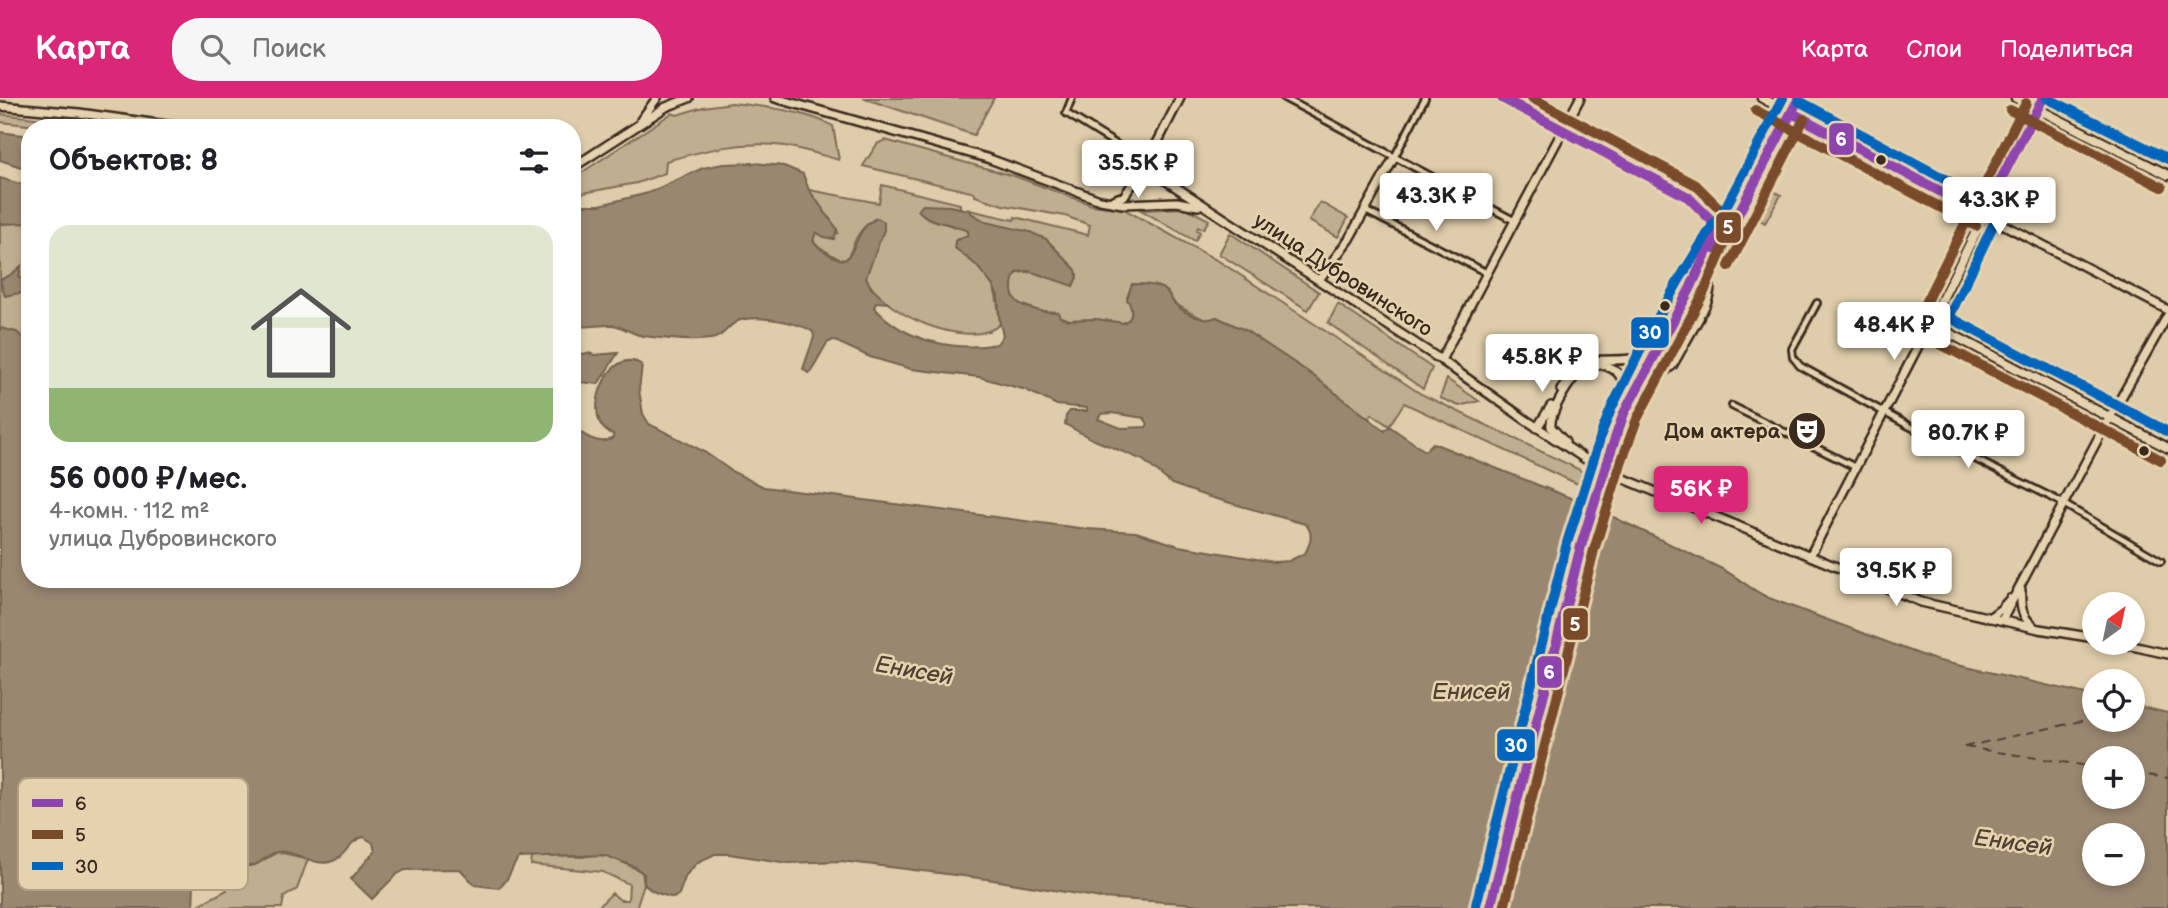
<!DOCTYPE html>
<html lang="ru">
<head>
<meta charset="utf-8">
<style>
  body { margin:0; font-family:"Balsamiq Sans",sans-serif; background:#f6f6f6; color:#202124; height:100vh; display:flex; flex-direction:column; font-size:26px; white-space:nowrap }
  * { box-sizing:border-box; margin:0 }
  p { font-size:23px; color:#757577 }
  .icon { flex:none; width:38px; height:38px; fill:none; stroke:currentColor; stroke-width:2; stroke-linecap:round; stroke-linejoin:round }
  .map { position:relative; flex:1; overflow:hidden }
  .side { position:absolute; left:21px; top:21px; width:560px; height:469px; display:flex; flex-direction:column; background:#fff; border-radius:28px; box-shadow:0 4px 10px #0003 }
  .side>* { flex:none }
  .needle { width:46px; rotate:33deg }
  .fabs { position:absolute; left:2082px; top:494px; display:grid; gap:14px }
  .fabs a { display:grid; place-items:center; width:63px; height:63px; border-radius:50%; background:#fff; box-shadow:0 4px 10px #0003; font-size:35px }
  .price { position:absolute; translate:-50% -60px; padding:0 16px; border-radius:7px; background:#fff; color:#222; font-size:23px; line-height:46px; filter:drop-shadow(0 2px 4px #0008) }
  .price::after { content:''; position:absolute; left:50%; top:42px; width:21px; height:16px; margin-left:-10px; background:inherit; clip-path:polygon(0 0,100% 0,50% 100%) }
  .price.current { background:#db2777; color:#fff }
  ul { padding:0; list-style:none }
  li { display:grid; align-content:center; gap:14px; height:371px; padding:0 28px }
  li span { display:grid; place-items:center; height:217px; border-radius:21px; color:#555 }
  li>.icon { margin-inline-start:auto }
  span .icon { width:126px; height:126px; fill:#fffc; stroke-width:1 }
  li b { font-size:30px }
  h2 { display:flex; justify-content:space-between; align-items:center; height:84px; padding:0 28px; font-size:30px }
  header { display:flex; align-items:center; gap:42px; box-sizing:border-box; height:98px; padding:0 35px; background:#db2777; color:#fff }
  header strong { font-size:33px }
  nav { display:flex; gap:38px; margin-inline-start:auto; font-size:24px }
  .search { width:490px; height:63px; background:#f6f6f6; display:flex; align-items:center; gap:18px; box-sizing:border-box; padding:0 24px; border-radius:28px; color:#757577; font-size:26px }
  .map>svg:first-child { display:block }
</style>
</head>
<body>
<header>
<strong>Карта</strong>
<div class="search"><svg class="icon" aria-label="search" viewBox="0 0 24 24"><circle cx="10" cy="10" r="6"/><path d="M15 15l6 6"/></svg>Поиск</div>
<nav><a>Карта</a><a>Слои</a><a>Поделиться</a></nav>
</header>
<div class="map">
<svg width="2168" height="810" viewBox="0 0 2168 810">
  <rect width="100%" height="100%" fill="#deccaa"/>
  <filter id="ink" filterUnits="userSpaceOnUse"><feTurbulence type="fractalNoise" baseFrequency=".0143" numOctaves="2"/><feDisplacementMap in="SourceGraphic" scale="14" xChannelSelector="R" yChannelSelector="G"/><feConvolveMatrix kernelMatrix="1 2 1 2 8 2 1 2 1" color-interpolation-filters="sRGB"/></filter>
  <g filter="url(#ink)">
    <path fill="#c0ae90" stroke="#7e6c57" stroke-width="2" d="M863,0H994L974,37Z
      M732,5C762,8 806,13 833,28L839,62C821,57 803,51 785,48C744,42 705,52 666,63L665,75L637,85L572,97V81L672,15L677,17L703,9Z
      M0,16L123,30H56L0,24Z
      M885,42L1017,79L1092,107L1124,111L1222,165L1421,296L1578,371L1595,383L1592,392L1562,379L1404,305L1389,328L1372,316L1369,321L1311,276L1245,232L1217,219L1206,222L1195,217L1174,205L1167,193L1148,187L1132,186L1127,200C1132,209 1135,221 1123,225L1096,221L1070,222L1060,219L1057,214L1039,213L1015,204C1012,197 1010,190 1012,182C1018,163 1060,183 1073,188L1077,179L1076,172L1046,141L986,124L971,115L970,112L1014,122L1015,119L1088,137L1090,127L1065,118L1003,107L975,98V95L863,68L877,46Z
      M882,87L960,106V110L948,108L928,120L968,133V137L957,141L954,147C959,156 967,159 975,166C999,187 996,197 1000,226C970,255 878,214 866,179L873,157L874,121C865,127 857,136 853,147C850,154 851,157 845,162H840L815,146L813,139L815,134L825,139L838,135L837,131L809,92L879,105Z
      M1764,88L1781,97L1765,125L1754,119L1751,114Z
      M1320,104L1348,120L1338,139L1309,123Z
      M1186,110L1209,122L1203,131L1198,129L1197,132L1200,134L1195,143L1141,112Z
      M23,124L30,125V244L16,234L0,230V126Z
      M1230,135L1319,194L1308,212L1219,156Z
      M1338,206L1432,270L1423,291L1328,225Z
      M1447,281L1479,303L1459,308L1440,300Z
      M278,754L308,761L297,791L284,799L282,810H193L227,792L222,771L255,767Z
      M594,757L611,758L642,774L644,786L636,810H597L612,795L620,802H628L629,786L603,774L531,767L532,760L539,758L583,759Z"/>
    <path fill="#99876f" stroke="#73624f" stroke-width="2" fill-rule="evenodd" d="M0,34L30,38V72L0,62Z
      M754,65L784,68L803,76L809,92L837,131L834,141L824,139L816,134L813,143C819,151 834,161 845,162C859,150 855,129 878,120L884,124V132L866,179L871,190L888,205L877,204L874,209C903,243 955,254 997,246L1003,237L1000,226L998,198L993,188L976,167L955,150V143L968,137V133C952,124 931,127 918,112L923,107L948,108L970,112L971,115L986,124L1030,134L1046,141L1076,172L1077,179L1073,188L1029,173L1018,174C1013,179 1012,183 1012,190C1011,211 1041,214 1058,214L1060,219L1069,222L1096,221L1123,225C1135,221 1132,209 1127,201L1132,186C1142,186 1156,186 1165,192C1170,196 1171,202 1175,206C1184,215 1206,226 1216,219L1245,232L1311,276L1385,333L1389,328L1425,353L1433,345L1588,407L1722,471C1739,480 1751,492 1769,500L1935,562L2095,598V621H2133V607L2168,615V810H1223L1183,805L1101,800L987,781L841,763L788,765L729,756H715L698,764L686,777L679,796L674,800C663,797 652,795 644,786V776L635,769L604,757L519,760C510,770 510,782 499,790L475,787L460,771L405,772L396,777L372,801L351,781L375,753L373,745L364,739C349,741 345,761 330,764C312,768 296,752 277,754C269,755 262,765 254,767C229,773 214,768 194,788L193,810H0V230L16,234L30,244V289L24,302L30,317V481H572V326C581,337 600,349 613,340V336C578,326 607,244 642,267L639,292L643,316L649,326L703,353L733,374L764,389L1087,431L1136,434L1179,448L1274,464L1289,463L1305,455C1311,445 1314,434 1305,426L1206,398L1172,386L1143,362L1092,341L1065,326L1066,318L1070,313H1087V310L1057,307L1026,292L979,279L911,271L870,259L833,242L827,245L811,273L808,275L803,271L814,239L813,234C799,224 754,216 738,223C727,228 724,239 711,241C690,244 665,241 644,238C633,237 623,228 612,227C599,226 586,231 572,227V107H600L648,95L703,70L723,66ZM1112,315L1144,320L1148,326L1146,329L1121,330L1098,321L1101,316ZM2095,660H2133V698H2095ZM2095,737H2133V775H2095Z
      M0,80L30,89V125L0,126Z
      M21,168L19,180L30,182V197L19,195L5,198L0,182L12,176Z
      M589,255L594,257L618,255L598,286L572,283V257Z"/>
    <path fill="#deccaa" d="M1589,403L1604,411L1585,476L1502,810H1484L1573,455Z"/>
    <g fill="none" stroke-linecap="round" stroke-linejoin="round">
      <path stroke="#524132" stroke-width="2" stroke-dasharray="9 7" stroke-linecap="butt" d="M2133,611L2142,609
        M1964,649L2095,620
        M1965,649L2095,669
        M2133,675L2168,680"/>
      <defs>
        <path id="street" d="M1072,0L1066,15L1140,61L1144,68
          M1284,0L1515,123
          M1394,60L1425,0
          M1366,113L1487,175
          M1817,205L1792,251L1793,259L1800,268L1909,328L2055,401L2161,463
          M1732,308L1855,369"/>
        <path id="secondary" d="M775,0L987,60L1100,102L1123,106L1177,104L1198,108
          M0,8L79,15L188,30
          M641,22L657,0
          M1145,69L1441,262L1526,322L1599,370
          M572,70L666,9L689,0
          M1113,102L1124,98L1145,69L1180,0
          M1983,116L2168,212
          M1319,182L1349,141L1394,60
          M1441,262L1580,0
          M1593,263C1619,260 1635,267 1657,248
          M1561,292L1576,271
          M1537,330L1551,308
          M1565,344L1551,329C1549,315 1570,281 1582,272C1595,261 1619,268 1623,285C1626,294 1625,304 1624,313
          M1615,377L1921,504L2039,531L2095,540
          M1810,458L1930,225
          M2021,492C2020,507 2021,518 2033,528
          M1989,520L2001,511L2010,501
          M2002,522L2101,335L2168,217
          M2114,544L2168,556"/>
        <path id="primary" d="M1502,0L1734,124
          M1762,0L1983,116
          M2016,0L2168,77
          M2038,11L1930,225L2168,350
          M1695,106L1711,122L1716,133L1701,167
          M1702,213C1708,202 1712,190 1708,177
          M1648,286L1672,267L1699,219"/>
        <path id="highway" d="M1683,203L1725,134L1734,124L1799,0
          M1692,208L1731,136L1734,125
          M1609,358L1624,315L1680,209
          M1615,359L1640,300L1689,213"/>
      </defs>
      <use href="#street" stroke="#3b2a1e" stroke-width="10"/>
      <use href="#secondary" stroke="#3b2a1e" stroke-width="12"/>
      <use href="#primary" stroke="#3b2a1e" stroke-width="13"/>
      <use href="#highway" stroke="#3b2a1e" stroke-width="14"/>
      <use href="#street" stroke="#e5d3b0" stroke-width="4.5"/>
      <use href="#secondary" stroke="#e5d3b0" stroke-width="7"/>
      <use href="#primary" stroke="#e5d3b0" stroke-width="8"/>
      <use href="#highway" stroke="#e5d3b0" stroke-width="9"/>
      <defs>
        <path id="highway-bridge" d="M1490,810L1581,448L1609,358"/>
      </defs>
      <use href="#highway-bridge" stroke="#3b2a1e" stroke-width="14" stroke-linecap="butt"/>
      <use href="#highway-bridge" stroke="#e5d3b0" stroke-width="9"/>
      <defs>
        <path id="bus-1" d="M1792,15L1983,116
          M1983,116L2043,0
          M1714,151L1734,124L1799,0
          M1490,810L1581,448L1609,358L1624,315L1691,189L1716,133L1711,122L1688,99L1502,0"/>
        <path id="bus-2" d="M2026,5L1918,219L1917,231L1923,237L2161,362
          M1755,12L1976,128
          M2010,12L2162,89
          M1729,168L1804,21
          M1504,810L1594,452L1622,362L1637,321L1703,196L1730,134L1723,114L1696,87L1532,0"/>
        <path id="bus-3" d="M2047,0L2168,61
          M1799,3L1995,108L1996,121L1949,219L2168,334
          M1476,807L1567,445L1603,331L1612,309L1646,241L1679,182L1713,127L1722,116L1783,0"/>
      </defs>
      <use href="#bus-1" stroke="#e5d3b0" stroke-width="16"/>
      <use href="#bus-2" stroke="#e5d3b0" stroke-width="16"/>
      <use href="#bus-3" stroke="#e5d3b0" stroke-width="16"/>
      <use href="#bus-1" stroke="#8e44ad" stroke-width="10"/>
      <use href="#bus-2" stroke="#7a4b2a" stroke-width="10"/>
      <use href="#bus-3" stroke="#0065bd" stroke-width="10"/>
    </g>
  </g>
  <defs>
    <symbol id="theatre-disc" viewBox="-11 -11 22 22"><circle r="9.5" fill="#3b2a1e" stroke="#e5d3b0"/><path d="M-5-5.5Q0-4 5-5.5V0Q5 5 0 6Q-5 5-5 0ZM-3.3-2.5H-1v1.5H-3.3ZM1-2.5H3.3v1.5H1ZM-2.8 1Q0 5.5 2.8 1Z" fill="#fff"/></symbol>
  </defs>
  <g fill-rule="evenodd">
    <use href="#theatre-disc" x="1785" y="311" width="44" height="44"/>
  </g>
  <g fill="#3b2a1e" stroke="#e5d3b0" stroke-width="2.5">
    <circle cx="1881" cy="62" r="6"/>
    <circle cx="1665" cy="208" r="6"/>
    <circle cx="2144" cy="353" r="6"/>
  </g>
  <g text-anchor="middle" dominant-baseline="central" stroke-width="5" stroke-linejoin="round" paint-order="stroke">
    <g font-size="21" fill="#3b2a1e" stroke="#e5d3b0">
      <text transform="translate(1343 177) rotate(33)">улица Дубровинского</text>
    </g>
    <g font-size="21" font-weight="bold" fill="#3b2a1e" stroke="#e5d3b0" text-anchor="end">
      <text x="1780" y="333">Дом актера</text>
    </g>
    <g font-size="23" font-style="italic" fill="#524132" stroke="#e5d3b0">
      <text transform="translate(914 573) rotate(10)">Енисей</text>
      <text x="1471" y="594">Енисей</text>
      <text transform="translate(2013 745) rotate(8)">Енисей</text>
    </g>
  </g>
  <rect x="18" y="680" width="230" height="112" rx="10" fill="#e5d3b0" stroke="#b2a084" stroke-width="2"/>
  <rect x="32" y="701" width="31" height="8" fill="#8e44ad"/>
  <rect x="32" y="732" width="31" height="9" fill="#7a4b2a"/>
  <rect x="32" y="764" width="31" height="8" fill="#0065bd"/>
  <g font-size="19" fill="#3b2a1e">
    <text x="75" y="712">6</text>
    <text x="75" y="743">5</text>
    <text x="75" y="775">30</text>
  </g>
  <g stroke="#e5d3b0" stroke-width="2.5">
    <rect x="1828" y="24" width="27" height="34" rx="7" fill="#8e44ad"/>
    <rect x="1715" y="113" width="27" height="33" rx="7" fill="#7a4b2a"/>
    <rect x="1630" y="218" width="40" height="33" rx="7" fill="#0065bd"/>
    <rect x="1562" y="509" width="27" height="34" rx="7" fill="#7a4b2a"/>
    <rect x="1536" y="557" width="27" height="34" rx="7" fill="#8e44ad"/>
    <rect x="1496" y="630" width="40" height="34" rx="7" fill="#0065bd"/>
  </g>
  <g font-size="19" text-anchor="middle" font-weight="bold" fill="#fff">
    <text x="1841" y="48">6</text>
    <text x="1728" y="136">5</text>
    <text x="1650" y="241">30</text>
    <text x="1575" y="533">5</text>
    <text x="1549" y="581">6</text>
    <text x="1516" y="654">30</text>
  </g>
</svg>
<div class="fabs">
<a><svg class="needle" viewBox="-14 -14 28 28"><path d="M0-13l5 13h-10z" fill="#e53935"/><path d="M0 13l5-13h-10z" fill="#757577"/></svg></a>
<a><svg class="icon" aria-label="locate" viewBox="0 0 24 24"><circle cx="12" cy="12" r="6"/><path d="M12 2v4M12 18v4M2 12h4M18 12h4"/></svg></a>
<a>+</a>
<a>−</a>
</div>
<b class="price" style="left:1138px;top:102px">35.5K ₽</b>
<b class="price" style="left:1436px;top:135px">43.3K ₽</b>
<b class="price" style="left:1999px;top:139px">43.3K ₽</b>
<b class="price" style="left:1894px;top:264px">48.4K ₽</b>
<b class="price" style="left:1542px;top:296px">45.8K ₽</b>
<b class="price" style="left:1968px;top:372px">80.7K ₽</b>
<b class="price current" style="left:1701px;top:428px">56K ₽</b>
<b class="price" style="left:1896px;top:510px">39.5K ₽</b>
<section class="side">
<h2>Объектов: 8<svg class="icon" aria-label="filters" viewBox="0 0 24 24"><path d="M4 7h16M4 17h16"/><circle cx="9" cy="7" r="2"/><circle cx="15" cy="17" r="2"/></svg></h2>
<ul>
<li><span style="background:linear-gradient(#dfe7d0 75%,#8fb573 0)"><svg class="icon" aria-label="home" viewBox="0 0 24 24"><path d="M3 11l9-7 9 7M6 9v11h12V9"/></svg></span><div><b>56 000 ₽/мес.</b><p>4-комн. · 112 m²</p><p>улица Дубровинского</p></div></li>
</ul>
</section>
</div>
</body>
</html>
